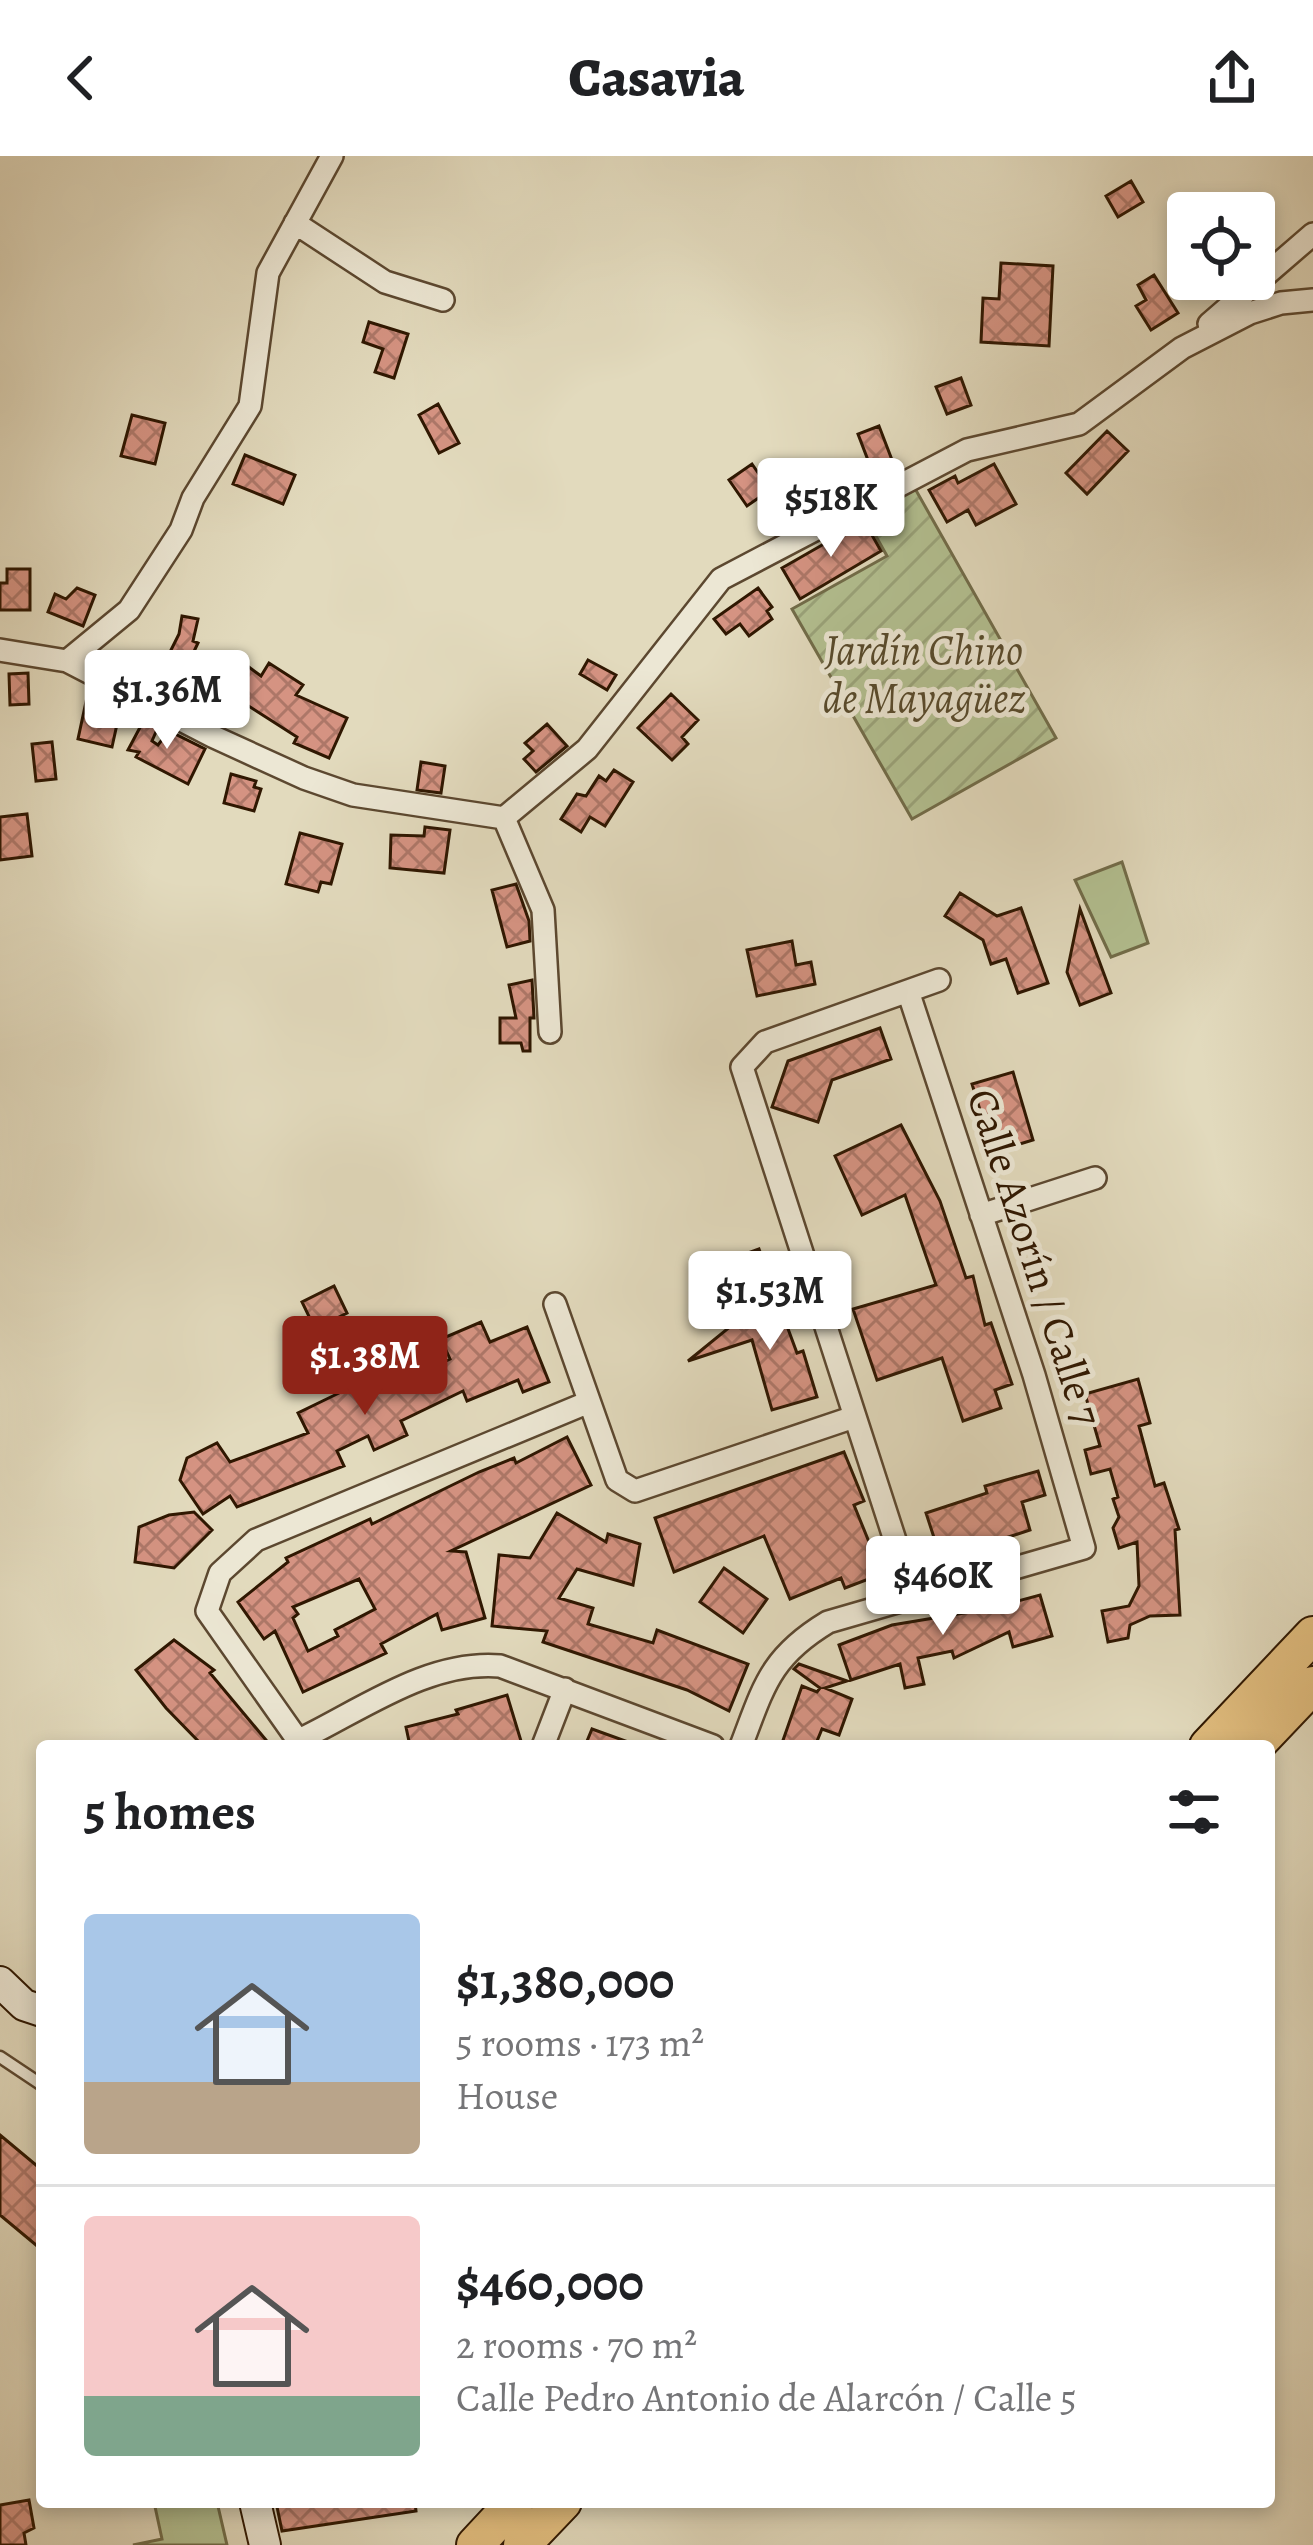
<!DOCTYPE html>
<html lang="en">
<head>
<meta charset="utf-8">
<style>
  body { margin:0; font-family:Alegreya,serif; background:#f6f6f6; color:#202124; height:100vh; display:flex; flex-direction:column; font-size:45px; white-space:nowrap }
  * { box-sizing:border-box; margin:0 }
  p { font-size:39px; color:#757577 }
  .icon { flex:none; width:66px; height:66px; fill:none; stroke:currentColor; stroke-width:2; stroke-linecap:round; stroke-linejoin:round }
  .map { position:relative; flex:1; overflow:hidden }
  .side { position:absolute; left:36px; top:1584px; width:1239px; height:768px; display:flex; flex-direction:column; background:#fff; border-radius:12px; box-shadow:0 6px 18px #0003 }
  .side>* { flex:none }
  .tools { position:absolute; left:1167px; top:36px; display:grid; gap:24px }
  .tools a { display:grid; place-items:center; width:108px; height:108px; border-radius:12px; background:#fff; box-shadow:0 6px 18px #0003; font-size:60px }
  .price { position:absolute; translate:-50% -102px; padding:0 27px; border-radius:12px; background:#fff; color:#222; font-size:39px; line-height:78px; filter:drop-shadow(0 3px 6px #0008) }
  .price::after { content:''; position:absolute; left:50%; top:72px; width:36px; height:27px; margin-left:-18px; background:inherit; clip-path:polygon(0 0,100% 0,50% 100%) }
  .price.current { background:#8f2418; color:#fff }
  ul { padding:0; list-style:none }
  li { display:flex; align-items:center; gap:36px; height:300px; padding:0 48px }
  li+li { border-top:3px solid #e0e0e0 }
  li span { display:grid; place-items:center; flex:none; width:336px; height:240px; border-radius:12px; color:#555 }
  li>.icon { margin-inline-start:auto }
  span .icon { width:144px; height:144px; fill:#fffc; stroke-width:1 }
  li b { font-size:51px }
  h2 { display:flex; justify-content:space-between; align-items:center; height:144px; padding:0 48px; font-size:51px }
  header { display:flex; justify-content:space-between; align-items:center; height:156px; padding:0 48px; background:#fff; font-size:54px; font-weight:800 }
  .map>svg:first-child { display:block }
</style>
</head>
<body>
<header><svg class="icon" aria-label="back" viewBox="0 0 24 24"><path d="M15 5l-7 7 7 7"/></svg>Casavia<svg class="icon" aria-label="share" viewBox="0 0 24 24"><path d="M12 15V3M7 8l5-5 5 5M5 13v7h14v-7"/></svg></header>
<div class="map">
<svg width="1313" height="2389" viewBox="0 0 1313 2389">
  <defs>
    <pattern id="garden-furrows" width="10" height="10" patternUnits="userSpaceOnUse" patternTransform="scale(3)"><rect width="10" height="10" fill="#b3c091"/><path d="M-1 1l2-2M0 10L10 0M9 11l2-2" fill="none" stroke="#9aa47b"/></pattern>
    <pattern id="building-cross-hatch" width="8" height="8" patternUnits="userSpaceOnUse" patternTransform="scale(3)"><rect width="8" height="8" fill="#d59382"/><path d="M0 0l8 8M0 8l8-8" fill="none" stroke="#ad7768"/></pattern>
  </defs>
  <rect width="100%" height="100%" fill="#e2dabd"/>
  <filter id="stains"><feTurbulence type="fractalNoise" baseFrequency=".00167" numOctaves="4"/><feColorMatrix values="0 0 0 0 .2 0 0 0 0 .09 0 0 0 0 .02 0 0 0 .5 -.17"/></filter>
  <radialGradient id="worn" r=".72"><stop offset=".6" stop-color="#630" stop-opacity="0"/><stop offset="1" stop-color="#630" stop-opacity=".3"/></radialGradient>
  <path fill="url(#garden-furrows)" stroke="#716c49" stroke-width="3" d="M913,329L1056,582L912,663L792,453L887,400L863,357Z"/>
  <path fill="#b3c091" stroke="#716c49" stroke-width="3" d="M1122,706L1148,787L1111,801L1075,724Z
    M154,2346H217L227,2389H133L162,2383Z"/>
  <path fill="url(#building-cross-hatch)" stroke="#2f1701" stroke-width="3" fill-rule="evenodd" d="M1131,25L1143,46L1118,61L1106,40Z
    M1001,107L1053,110L1049,190L981,186L983,142L999,143Z
    M1154,119L1178,157L1151,174L1136,150L1146,144L1138,129Z
    M369,166L408,178L394,222L375,216L383,193L363,186Z
    M961,222L971,249L947,258L936,231Z
    M438,248L459,287L439,297L419,259Z
    M132,259L165,267L155,308L121,300Z
    M879,270L892,304L871,312L858,278Z
    M1107,275L1128,295L1087,338L1066,317Z
    M245,299L295,319L283,348L233,328Z
    M752,308L770,334L747,350L729,324Z
    M994,308L1016,348L976,369L968,354L947,366L929,334L955,320L958,327Z
    M864,365L881,395L800,443L782,412Z
    M7,413H30V454H0V427H7Z
    M77,432L95,439L83,470L48,456L55,438L66,443Z
    M758,432L772,451L767,455L772,463L749,480L740,468L726,478L714,463Z
    M182,460L198,463L193,485L198,487L181,523L161,514L179,478Z
    M229,496L261,520L269,507L303,529L296,539L347,562L329,602L294,587L297,581L208,524Z
    M588,504L616,519L607,534L580,518Z
    M28,517L29,548L10,549L9,518Z
    M671,538L698,564L682,581L688,588L672,604L638,572Z
    M87,541L121,550L112,591L78,583Z
    M145,562L159,569L152,585L158,589L169,575L205,593L188,628L136,601L139,596L128,594Z
    M547,568L567,590L536,616L524,603L533,595L525,587Z
    M52,586L56,623L36,625L32,588Z
    M421,606L445,610L441,637L417,634Z
    M614,614L633,626L605,670L590,661L581,676L561,663L577,638L586,640L599,620L606,625Z
    M231,618L256,625L254,631L261,633L254,655L224,647Z
    M27,658L32,700L0,704V661Z
    M425,671L450,674L444,717L390,712L391,679L424,680Z
    M300,677L342,688L331,728L321,726L318,736L286,728Z
    M516,728L529,765L530,785L507,791L492,734Z
    M960,737L997,760L1021,752L1048,827L1018,837L1006,803L991,808L983,784L945,760Z
    M1080,753L1111,837L1080,849L1067,816Z
    M792,785L796,809L811,806L815,828L757,840L747,794Z
    M532,824L534,862H530V895H523L521,887H500V862H516L509,829Z
    M880,872L891,903L832,924L818,966L772,951L788,905Z
    M1013,916L1033,984L993,996L972,928Z
    M901,969L940,1045L966,1122L973,1120L985,1169L991,1167L1012,1228L995,1234L1001,1252L963,1265L942,1202L877,1224L853,1153L936,1129L905,1039L862,1059L835,1000Z
    M759,1093L774,1134L708,1158L693,1117Z
    M334,1130L347,1157L315,1173L302,1146Z
    M774,1135L797,1197L803,1195L817,1241L772,1254L752,1184L688,1205Z
    M481,1166L490,1186L527,1171L549,1226L523,1236L518,1224L467,1245L463,1235L401,1265L407,1279L374,1294L368,1280L337,1295L344,1310L237,1351L230,1340L203,1358L180,1324L187,1302L217,1287L230,1306L308,1277L298,1257L339,1237L380,1218L387,1234L450,1203L441,1183Z
    M1138,1223L1150,1267L1139,1270L1155,1330L1164,1327L1179,1373L1175,1374L1180,1459L1150,1460L1130,1469L1128,1482L1108,1486L1102,1455L1129,1450L1139,1430L1137,1386L1119,1392L1113,1372L1119,1361L1113,1343L1118,1341L1110,1313L1091,1318L1085,1294L1100,1290L1085,1238Z
    M567,1281L591,1329L451,1395L466,1396L485,1462L442,1474L437,1458L381,1488L386,1497L303,1536L275,1475L264,1483L238,1446L288,1406L286,1402L370,1363L372,1368L479,1316L514,1302L516,1307ZM359,1423L375,1453L335,1474L338,1480L308,1495L293,1462L298,1458L293,1451Z
    M844,1296L864,1345L854,1349L882,1418L845,1432L841,1422L790,1443L764,1380L674,1416L655,1362Z
    M1038,1315L1045,1339L1022,1346L1030,1374L941,1403L926,1357L987,1337L985,1330Z
    M194,1356L212,1374L174,1412L135,1406L139,1371L169,1359Z
    M557,1357L606,1386L608,1378L640,1388L633,1429L577,1413L559,1442L593,1452L588,1468L653,1487L657,1474L748,1508L729,1555L687,1534L543,1486L547,1475L492,1470L499,1399L530,1402Z
    M724,1412L767,1443L743,1477L700,1446Z
    M1040,1439L1052,1480L1013,1491L1009,1476L954,1502L952,1495L918,1502L924,1528L905,1532L900,1508L851,1524L839,1489L892,1469L988,1453Z
    M174,1484L214,1514L210,1517L271,1590H203L166,1552L136,1514Z
    M799,1508L847,1525L825,1532L852,1543L839,1579L822,1573L815,1590H781L802,1530L817,1536L820,1532L794,1513Z
    M507,1539L521,1585L504,1590H410L406,1571L458,1558L456,1554Z
    M592,1573L634,1588L633,1590H585Z
    M0,1979L42,2014V2094L0,2059Z
    M29,2344L34,2372L24,2377L26,2389H0V2349Z
    M276,2346H415L416,2355L282,2375Z"/>
  <g fill="none" stroke-linecap="round" stroke-linejoin="round">
    <defs>
      <path id="lane" d="M0,1901L42,1929"/>
      <path id="street" d="M295,67L385,126L443,144
        M1209,168L1313,78
        M0,494L67,505L212,580L304,622L353,639L504,662L587,593L721,423L967,294L1079,268L1182,192L1250,157L1281,147L1313,144
        M67,505L129,454L181,374L193,342L250,250L268,117L332,0
        M504,662L543,754L550,876
        M981,1059L1095,1022
        M555,1148L617,1324L635,1335L854,1261
        M914,1443L742,911L765,886L939,824
        M301,1583C363,1553 429,1504 500,1510L713,1590
        M302,1590L207,1455L220,1417L256,1384L589,1246
        M543,1590L565,1533
        M741,1590C764,1530 770,1501 828,1466L1084,1392L1034,1219L908,835"/>
      <path id="secondary" d="M0,1826L24,1849L42,1855
        M255,2346L265,2389"/>
      <path id="primary" d="M1208,1590L1313,1479
        M1255,1590L1313,1529
        M475,2389L515,2346
        M522,2389L563,2346"/>
    </defs>
    <use href="#lane" stroke="#5c4830" stroke-width="15"/>
    <use href="#street" stroke="#5c4830" stroke-width="26"/>
    <use href="#secondary" stroke="#2f1701" stroke-width="34"/>
    <use href="#primary" stroke="#2f1701" stroke-width="40"/>
    <use href="#lane" stroke="#ece7d4" stroke-width="10"/>
    <use href="#street" stroke="#ece7d4" stroke-width="21"/>
    <use href="#secondary" stroke="#ece7d4" stroke-width="30"/>
    <use href="#primary" stroke="#e1bd7e" stroke-width="36"/>
  </g>
  <g text-anchor="middle" dominant-baseline="central" stroke-width="10" stroke-linejoin="round" paint-order="stroke">
    <g font-size="42" font-style="italic" fill="#574a2c" stroke="#ece7d4">
      <text x="924" y="493">Jardín Chino<tspan x="924" dy="48">de Mayagüez</tspan></text>
    </g>
    <g font-size="42" fill="#2f1701" stroke="#ece7d4">
      <text transform="translate(1035 1101) rotate(72)">Calle Azorín / Calle 7</text>
    </g>
  </g>
  <rect width="100%" height="100%" filter="url(#stains)"/>
  <rect width="100%" height="100%" fill="url(#worn)"/>
</svg>
<div class="tools">
<a><svg class="icon" aria-label="locate" viewBox="0 0 24 24"><circle cx="12" cy="12" r="6"/><path d="M12 2v4M12 18v4M2 12h4M18 12h4"/></svg></a>
</div>
<b class="price" style="left:831px;top:404px">$518K</b>
<b class="price" style="left:167px;top:596px">$1.36M</b>
<b class="price" style="left:770px;top:1197px">$1.53M</b>
<b class="price current" style="left:365px;top:1262px">$1.38M</b>
<b class="price" style="left:943px;top:1482px">$460K</b>
<section class="side">
<h2>5 homes<svg class="icon" aria-label="filters" viewBox="0 0 24 24"><path d="M4 7h16M4 17h16"/><circle cx="9" cy="7" r="2"/><circle cx="15" cy="17" r="2"/></svg></h2>
<ul>
<li><span style="background:linear-gradient(#a9c7e8 70%,#b9a48a 0)"><svg class="icon" aria-label="home" viewBox="0 0 24 24"><path d="M3 11l9-7 9 7M6 9v11h12V9"/></svg></span><div><b>$1,380,000</b><p>5 rooms · 173 m²</p><p>House</p></div></li>
<li><span style="background:linear-gradient(#f6c9c9 75%,#7fa58c 0)"><svg class="icon" aria-label="home" viewBox="0 0 24 24"><path d="M3 11l9-7 9 7M6 9v11h12V9"/></svg></span><div><b>$460,000</b><p>2 rooms · 70 m²</p><p>Calle Pedro Antonio de Alarcón / Calle 5</p></div></li>
</ul>
</section>
</div>
</body>
</html>
